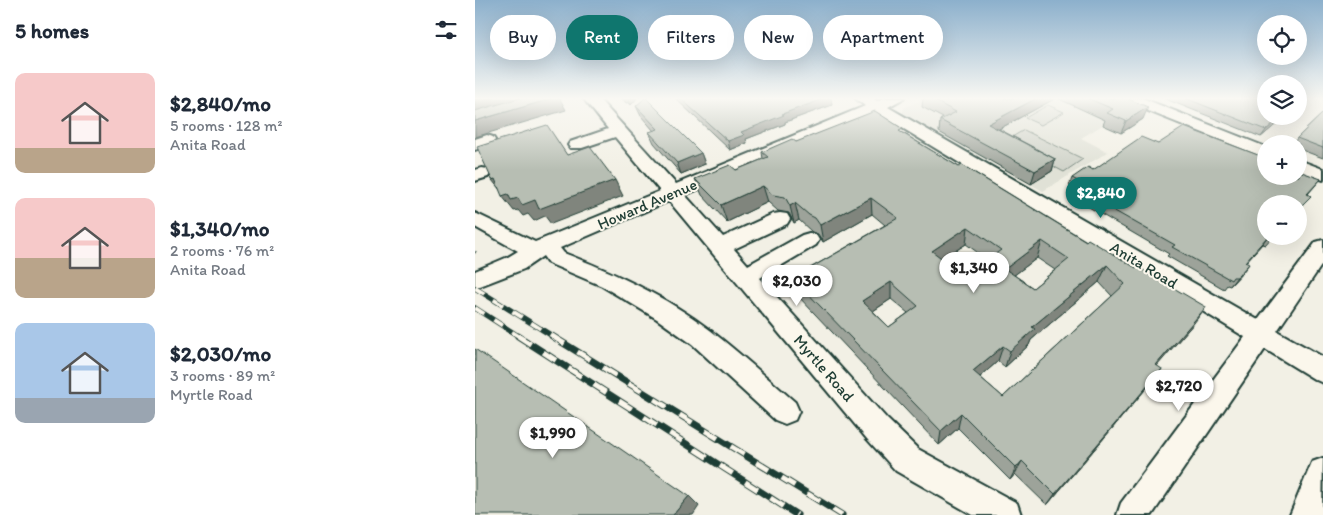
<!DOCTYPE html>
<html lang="en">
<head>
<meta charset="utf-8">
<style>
  body { margin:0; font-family:Itim,sans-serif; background:#f2f2f3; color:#1f2937; height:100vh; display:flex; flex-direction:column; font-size:19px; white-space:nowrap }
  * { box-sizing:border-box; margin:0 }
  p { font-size:16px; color:#747a83 }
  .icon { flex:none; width:28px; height:28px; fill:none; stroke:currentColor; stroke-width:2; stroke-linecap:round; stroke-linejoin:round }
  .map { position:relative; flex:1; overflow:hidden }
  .drawer { display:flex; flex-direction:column; background:#fff; width:475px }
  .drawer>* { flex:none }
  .hud { position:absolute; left:15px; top:15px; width:475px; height:45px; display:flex; gap:10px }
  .tools { position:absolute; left:782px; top:15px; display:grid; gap:10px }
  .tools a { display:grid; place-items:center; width:50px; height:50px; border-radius:50%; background:#fff; box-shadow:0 5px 20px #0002; font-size:25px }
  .price { position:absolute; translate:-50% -42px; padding:0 11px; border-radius:18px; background:#fff; color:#222; font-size:16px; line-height:32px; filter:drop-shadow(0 1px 2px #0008) }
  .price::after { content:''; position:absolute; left:50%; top:30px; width:15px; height:11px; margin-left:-8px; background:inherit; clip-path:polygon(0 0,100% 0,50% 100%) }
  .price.current { background:#0f766e; color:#fff }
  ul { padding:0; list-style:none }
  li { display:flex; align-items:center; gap:15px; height:125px; padding:0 15px }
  li span { display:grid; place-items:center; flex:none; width:140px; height:100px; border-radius:10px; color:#555 }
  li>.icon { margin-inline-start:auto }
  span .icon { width:60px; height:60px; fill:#fffc; stroke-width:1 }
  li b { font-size:21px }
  h2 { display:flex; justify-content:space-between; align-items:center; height:60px; padding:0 15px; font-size:21px }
  .chip { padding:0 18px; border-radius:22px; background:#fff; box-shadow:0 5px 20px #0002; font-size:18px; line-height:45px }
  .chip.current { background:#0f766e; color:#fff }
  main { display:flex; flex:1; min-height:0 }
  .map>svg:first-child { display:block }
</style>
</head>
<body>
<main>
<section class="drawer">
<h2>5 homes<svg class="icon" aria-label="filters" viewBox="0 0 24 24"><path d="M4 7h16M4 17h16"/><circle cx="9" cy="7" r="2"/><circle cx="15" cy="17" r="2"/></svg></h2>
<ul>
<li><span style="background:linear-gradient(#f6c9c9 75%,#b9a48a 0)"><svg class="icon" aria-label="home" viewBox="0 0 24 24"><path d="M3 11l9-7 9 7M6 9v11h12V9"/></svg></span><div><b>$2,840/mo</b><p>5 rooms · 128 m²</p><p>Anita Road</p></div></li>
<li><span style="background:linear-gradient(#f6c9c9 60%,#b9a48a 0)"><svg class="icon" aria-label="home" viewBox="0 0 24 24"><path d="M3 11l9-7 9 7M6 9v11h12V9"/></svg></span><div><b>$1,340/mo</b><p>2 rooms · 76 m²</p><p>Anita Road</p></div></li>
<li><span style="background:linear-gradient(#a9c7e8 75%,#9aa5b1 0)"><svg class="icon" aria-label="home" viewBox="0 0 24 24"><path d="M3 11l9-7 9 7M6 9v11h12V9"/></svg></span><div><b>$2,030/mo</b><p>3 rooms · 89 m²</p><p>Myrtle Road</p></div></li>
</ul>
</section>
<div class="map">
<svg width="848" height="515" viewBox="0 0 848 515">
  <rect width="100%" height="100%" fill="#f2f0e5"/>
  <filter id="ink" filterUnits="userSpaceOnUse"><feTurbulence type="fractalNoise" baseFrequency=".02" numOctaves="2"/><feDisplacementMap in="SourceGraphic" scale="10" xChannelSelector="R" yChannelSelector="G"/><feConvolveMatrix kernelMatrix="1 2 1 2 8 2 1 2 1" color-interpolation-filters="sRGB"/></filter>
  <g filter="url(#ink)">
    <path fill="#e0e1d6" d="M451,98H632L656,108L606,138L633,152L568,191L427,113L430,107Z"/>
    <path fill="#cfd2c8" stroke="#77887e" d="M573,105L589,112L566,125L550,118Z
      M549,130L608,159L589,172L530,141Z"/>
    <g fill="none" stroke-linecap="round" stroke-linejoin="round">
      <defs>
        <path id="minor" d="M108,98H123L201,184L390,106L380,98H398L402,101L409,98H429L413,107L783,320L841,242L848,240V263L802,331L848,357V383L839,379L790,349L677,515H642L646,503L770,337L401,112L210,195L248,237L298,214L305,213L312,214L315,219L312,224L259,249L273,265L327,235L334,233L341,235L344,240L341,245L285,278L412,419L443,449L542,503L546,515H498L421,471L392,439L194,201L85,248L89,253C140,273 190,296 235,330C264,352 292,378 320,402L324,411L320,420L310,424L300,420L217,344L182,319L127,286L73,263L68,256L49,269L0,288V271L33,257L43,251L0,227V213L60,242L185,191L140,137L107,148H95L93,145L95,142L133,129Z
          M646,98H667L791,147V158L648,101Z
          M12,135L18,137L20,140L18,143L0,150V139Z
          M824,160L848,169V180L824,171Z
          M7,168L13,169L16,173L13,177L0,181V170Z
          M848,458L847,515H815L837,462Z"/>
      </defs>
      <use href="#minor" stroke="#1f3d34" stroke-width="4"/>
      <path stroke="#1f3d34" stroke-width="3" stroke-dasharray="1 4" stroke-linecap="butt" d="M0,252L3,254"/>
      <use href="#minor" fill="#fbf7ec" fill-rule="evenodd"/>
      <defs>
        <path id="rail-far1" d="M0,288L79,337
          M0,308L45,337"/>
        <path id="rail" d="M43,336L322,515
          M77,336L367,515"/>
      </defs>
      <use href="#rail-far1" stroke="#1f3d34" stroke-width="5.5"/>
      <use href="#rail" stroke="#1f3d34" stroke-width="7"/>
      <use href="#rail-far1" stroke="#fbf7ec" stroke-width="4" stroke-dasharray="11" stroke-linecap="butt"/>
      <use href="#rail" stroke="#fbf7ec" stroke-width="5" stroke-dasharray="15" stroke-linecap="butt"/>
    </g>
    <path fill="#9da39a" stroke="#1f3d34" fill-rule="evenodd" d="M146,98H162L156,105L153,102L151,103Z
      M200,98H356L357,105L310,122V124L271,139L272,143L255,150Z
      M448,98H581L524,129L580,159L577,171L556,184L464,132L465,120L468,118L447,107Z
      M582,98H651L668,119L646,133L628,125L630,120Z
      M688,98H791V116H811L786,137Z
      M161,106L226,153L230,164L206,174L179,143L174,132L179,131L166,116Z
      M848,113V158L824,149V144H818L822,138Z
      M428,133L484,167L719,323L682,365L675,384L572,505L540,474L535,480L483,428L464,445L322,295L318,278L410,225L397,214L348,242L343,234L337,232L324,220L319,223L314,213L303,211L293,202L252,222L227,195L220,179L261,170L288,159L287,152L321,142ZM491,244L513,260L490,276L468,259ZM562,258L580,270L558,288L539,275ZM624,282L637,296L528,397L505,377L523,361L530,367L554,345L556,340ZM416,299L433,313L414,327L398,311Z
      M683,144L846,179L833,194L836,196L828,204L824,209V204L791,236H798L790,245L787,244L770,262L767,273L755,286L752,285L749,289L692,256L694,254L612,206L615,198L594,186L597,178Z"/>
    <path fill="#80857d" stroke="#1f3d34" d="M0,98H51L0,113Z
      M79,98H87L85,99L91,110L0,137V121Z
      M149,98H152L153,102L151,103Z
      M153,98H162L156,105Z
      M351,98H356L357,105L310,122V124L271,139L272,143L255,150L253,141L266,132L307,114Z
      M562,98H581L511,136L513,124Z
      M829,98H833L824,106V103Z
      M673,107L668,119L646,133L651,121Z
      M807,116H811L786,137L791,130Z
      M226,153L230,164L206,174L202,163Z
      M580,159L577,171L556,184L560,171Z
      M20,179L33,194L43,198L60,200L140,180L148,196L76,224L70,216L59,221L53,214L48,216L43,210L39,211L27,196L29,195L17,180Z
      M288,186L293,202L252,222L246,205Z
      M396,198L397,214L348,242L345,225Z
      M320,203L324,220L319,223L315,206Z
      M493,227L491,244L455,267L457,251Z
      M793,236L787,244L763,271L770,262Z
      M567,241L562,258L526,285L530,269Z
      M774,264L767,273L755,286L762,277Z
      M632,265L624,282L556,340L554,345L530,367L535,351L557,327Z
      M416,282V299L389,317L387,301Z
      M731,307L719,323L670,380L681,365Z
      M528,346L523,361L495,386L498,371Z
      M687,369L675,384L572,505L580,494Z
      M486,413L483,428L464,445L466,431Z
      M547,461L540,474L535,480L541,468Z
      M214,496L224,506L218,515H198Z"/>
    <path fill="#b7beb3" stroke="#1f3d34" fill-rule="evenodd" d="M45,98H79L0,121V111Z
      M170,98H171L226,153L202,163L174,132L183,129L161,106Z
      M205,98H351L307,114L309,115L266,132L269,135L253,141Z
      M454,98H562L513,124L580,159L560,171L465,120L481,112Z
      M612,98H651L673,107L651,121L632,113L638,109Z
      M710,98H791V116H807L791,130Z
      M824,98H829L824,103Z
      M400,111L428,129L424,131L484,167L487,165L611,241L613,239L661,268L663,267L731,307L681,365L687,369L580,494L547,461L541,468L486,413L466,431L318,278L423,218L396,198L345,225L340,218L334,215L320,203L315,206L310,197L298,195L288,186L246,205L220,179L255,165L261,170L293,157L287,152L317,139L321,142ZM493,227L526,250L490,276L457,251ZM567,241L594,259L558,288L530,269ZM632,265L650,284L528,397L498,371L528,346L535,351L560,329L557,327ZM416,282L443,306L414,327L387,301Z
      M848,113V148L822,138Z
      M72,125L92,155L115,147L140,180L64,209L60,200L47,205L43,198L36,200L33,194L27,196L20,179L17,180L2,147Z
      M709,127L791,158V176H824V171L846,179L832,194L836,196L824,208V204H791V236H793L770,262L774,264L762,277H758L756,280L697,247L700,245L615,197L623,191L597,178L613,167L618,170L666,137L683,144Z
      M0,349L214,496L198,515H0Z"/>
  </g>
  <linearGradient id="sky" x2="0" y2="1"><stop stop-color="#8cb0cc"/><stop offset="0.58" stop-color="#f9f8f3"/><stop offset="1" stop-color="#f9f8f3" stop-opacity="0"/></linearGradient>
  <rect width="848" height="170" fill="url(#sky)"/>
  <g text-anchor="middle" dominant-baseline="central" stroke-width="4" stroke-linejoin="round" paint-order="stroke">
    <g font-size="16" fill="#1f3d34" stroke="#fbf7ec">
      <text transform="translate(172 204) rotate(-23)">Howard Avenue</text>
      <text transform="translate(669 265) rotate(31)">Anita Road</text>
      <text transform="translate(349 368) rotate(49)">Myrtle Road</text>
    </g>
  </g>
</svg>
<div class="tools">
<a><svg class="icon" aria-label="locate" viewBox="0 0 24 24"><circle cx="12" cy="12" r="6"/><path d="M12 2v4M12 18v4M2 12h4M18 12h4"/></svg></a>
<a><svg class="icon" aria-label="layers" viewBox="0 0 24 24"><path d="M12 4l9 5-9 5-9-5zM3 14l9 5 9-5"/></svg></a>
<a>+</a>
<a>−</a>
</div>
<b class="price current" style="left:626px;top:219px">$2,840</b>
<b class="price" style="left:499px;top:294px">$1,340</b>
<b class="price" style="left:322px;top:307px">$2,030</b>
<b class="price" style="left:704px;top:412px">$2,720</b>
<b class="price" style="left:78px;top:459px">$1,990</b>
<div class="hud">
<a class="chip">Buy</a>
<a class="chip current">Rent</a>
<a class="chip">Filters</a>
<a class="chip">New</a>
<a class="chip">Apartment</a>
</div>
</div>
</main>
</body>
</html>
